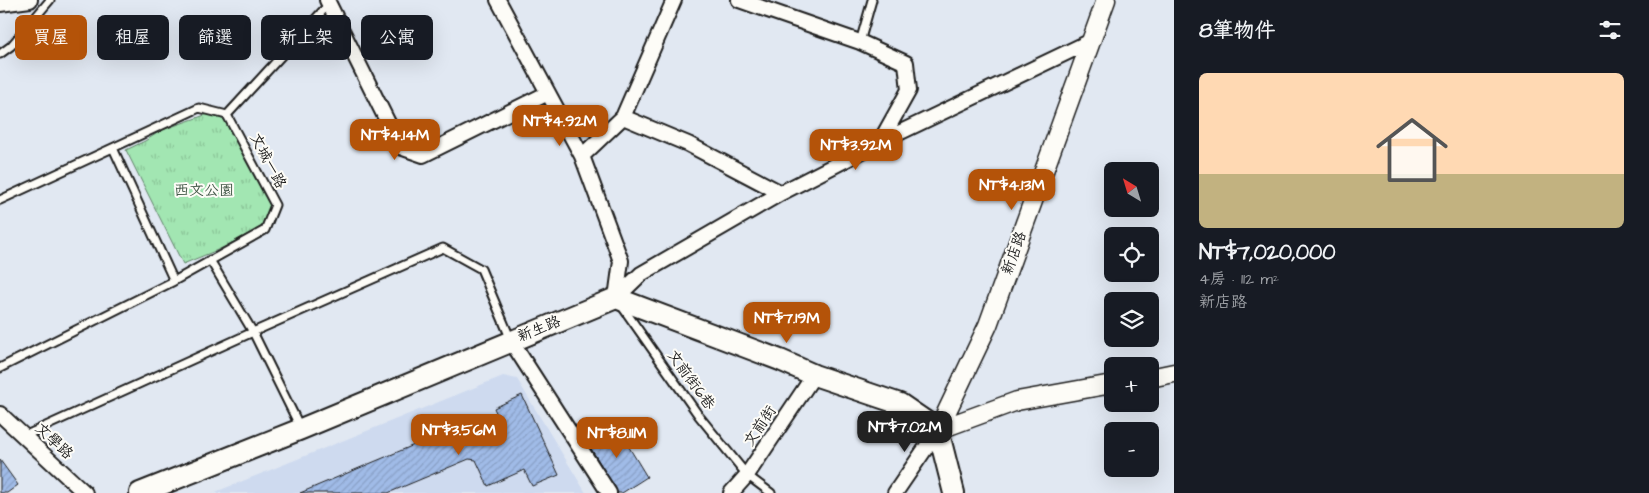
<!DOCTYPE html>
<html lang="zh-TW">
<head>
<meta charset="utf-8">
<style>
  body { margin:0; font-family:"Architects Daughter","LXGW WenKai TC",sans-serif; background:#242831; color:#f1f3f6; height:100vh; display:flex; flex-direction:column; font-size:19px; white-space:nowrap }
  * { box-sizing:border-box; margin:0 }
  p { font-size:16px; color:#9ea1a6 }
  .icon { flex:none; width:28px; height:28px; fill:none; stroke:currentColor; stroke-width:2; stroke-linecap:round; stroke-linejoin:round }
  .map { position:relative; flex:1; overflow:hidden }
  .drawer { display:flex; flex-direction:column; background:#171b24; width:475px }
  .drawer>* { flex:none }
  .top-card { position:absolute; left:15px; top:15px; width:475px; height:45px; display:flex; gap:10px }
  .needle { width:32px; rotate:322deg }
  .controls { position:absolute; left:1104px; top:162px; display:grid; gap:10px }
  .controls a { display:grid; place-items:center; width:55px; height:55px; border-radius:8px; background:#171b24; box-shadow:0 5px 20px #0002; font-size:25px }
  .price { position:absolute; translate:-50% -42px; padding:0 11px; border-radius:10px; background:#b45309; color:#fff; font-size:16px; line-height:32px; filter:drop-shadow(0 1px 2px #0008) }
  .price::after { content:''; position:absolute; left:50%; top:30px; width:15px; height:11px; margin-left:-8px; background:inherit; clip-path:polygon(0 0,100% 0,50% 100%) }
  .price.current { background:#222; color:#fff }
  ul { padding:0; list-style:none }
  li { display:grid; align-content:center; gap:10px; height:265px; padding:0 25px }
  li span { display:grid; place-items:center; height:155px; border-radius:8px; color:#555 }
  li>.icon { margin-inline-start:auto }
  span .icon { width:90px; height:90px; fill:#fffc; stroke-width:1 }
  li b { font-size:21px }
  h2 { display:flex; justify-content:space-between; align-items:center; height:60px; padding:0 25px; font-size:21px }
  .pill { padding:0 18px; border-radius:8px; background:#171b24; box-shadow:0 5px 20px #0002; font-size:18px; line-height:45px }
  .pill.current { background:#b45309; color:#fff }
  main { display:flex; flex:1; min-height:0 }
  .map>svg:first-child { display:block }
</style>
</head>
<body>
<main>
<div class="map">
<svg width="1174" height="493" viewBox="0 0 1174 493">
  <defs>
    <pattern id="park-tufts" width="24" height="20" patternUnits="userSpaceOnUse" patternTransform="scale(1.25)"><rect width="24" height="20" fill="#a2e6b2"/><path d="M3 7l-1-3M5 7V3M7 7l1-3M15 17l-1-3M17 17v-4M19 17l1-3" fill="none" stroke="#8bc598"/></pattern>
    <pattern id="building-hatch" width="6" height="6" patternUnits="userSpaceOnUse" patternTransform="scale(1.25)"><rect width="6" height="6" fill="#a0bbe7"/><path d="M-1 1l2-2M0 6l6-6M5 7l2-2" fill="none" stroke="#89a0c6"/></pattern>
  </defs>
  <rect width="100%" height="100%" fill="#e1e8f2"/>
  <filter id="ink" filterUnits="userSpaceOnUse"><feTurbulence type="fractalNoise" baseFrequency=".02" numOctaves="2"/><feDisplacementMap in="SourceGraphic" scale="10" xChannelSelector="R" yChannelSelector="G"/><feConvolveMatrix kernelMatrix="1 2 1 2 8 2 1 2 1" color-interpolation-filters="sRGB"/></filter>
  <g filter="url(#ink)">
    <path fill="#cedaef" d="M503,376L517,379L586,493H213Z"/>
    <path fill="url(#park-tufts)" stroke="#5f8167" d="M208,114L227,121L273,205L263,227L220,249L183,264L126,150L145,141L162,130Z"/>
    <path fill="url(#building-hatch)" stroke="#1c1c1c" d="M522,395L559,475L532,486L524,470L488,486L476,460L469,459L388,493H300L464,424L466,427L478,422L485,438L492,435L485,422L498,417L494,408Z
      M615,424L647,477L622,493H618L587,442Z
      M0,460L18,485L7,493H0Z"/>
    <g fill="none" stroke-linecap="round" stroke-linejoin="round">
      <defs>
        <path id="service" d="M860,42L872,0
          M0,54L11,46L50,0
          M227,115L329,4
          M113,148L174,281
          M0,200L199,108L227,115L275,205L265,230L174,281L0,368
          M210,260L253,332L300,427
          M621,305L699,416L747,475L771,493
          M24,436L253,332L443,248L481,269L511,340"/>
        <path id="minor" d="M327,0L400,147L423,155L548,93
          M498,0L582,156L621,261L616,298
          M739,0L860,42L906,63L909,90L880,142
          M0,4L30,0
          M623,117L688,144L781,193
          M582,156L623,117L674,0
          M616,298L641,274L781,193L880,142L1091,41
          M511,341L609,493
          M0,414L85,493
          M731,493L747,475L814,375
          M895,493L938,430"/>
        <path id="tertiary" d="M1150,378L1174,373
          M938,430L988,325L1106,0
          M938,430L1017,401L1112,384"/>
        <path id="secondary" d="M140,493L301,429L616,298L780,360L814,375L900,404L938,430L954,493"/>
      </defs>
      <use href="#service" stroke="#1c1c1c" stroke-width="11"/>
      <use href="#minor" stroke="#1c1c1c" stroke-width="18"/>
      <use href="#tertiary" stroke="#1c1c1c" stroke-width="21"/>
      <use href="#secondary" stroke="#1c1c1c" stroke-width="24"/>
      <use href="#service" stroke="#fdfcf7" stroke-width="7"/>
      <use href="#minor" stroke="#fdfcf7" stroke-width="14"/>
      <use href="#tertiary" stroke="#fdfcf7" stroke-width="18"/>
      <use href="#secondary" stroke="#fdfcf7" stroke-width="20"/>
    </g>
  </g>
  <g text-anchor="middle" dominant-baseline="central" stroke-width="4" stroke-linejoin="round" paint-order="stroke">
    <g font-size="15" fill="#1c1c1c" stroke="#fdfcf7">
      <text transform="translate(268 161) rotate(62)">文城一路</text>
      <text transform="translate(1014 253) rotate(-70)">新店路</text>
      <text transform="translate(539 329) rotate(-22)">新生路</text>
      <text transform="translate(691 380) rotate(54)">文前街6巷</text>
      <text transform="translate(760 426) rotate(-56)">文前街</text>
      <text transform="translate(54 441) rotate(43)">文學路</text>
    </g>
    <g font-size="15" fill="#445949" stroke="#fdfcf7">
      <text x="204" y="190">西文公園</text>
    </g>
  </g>
</svg>
<div class="controls">
<a><svg class="needle" viewBox="-14 -14 28 28"><path d="M0-13l5 13h-10z" fill="#e53935"/><path d="M0 13l5-13h-10z" fill="#9ea1a6"/></svg></a>
<a><svg class="icon" aria-label="locate" viewBox="0 0 24 24"><circle cx="12" cy="12" r="6"/><path d="M12 2v4M12 18v4M2 12h4M18 12h4"/></svg></a>
<a><svg class="icon" aria-label="layers" viewBox="0 0 24 24"><path d="M12 4l9 5-9 5-9-5zM3 14l9 5 9-5"/></svg></a>
<a>+</a>
<a>−</a>
</div>
<b class="price" style="left:560px;top:147px">NT$4.92M</b>
<b class="price" style="left:395px;top:161px">NT$4.14M</b>
<b class="price" style="left:856px;top:171px">NT$3.92M</b>
<b class="price" style="left:1012px;top:211px">NT$4.13M</b>
<b class="price" style="left:787px;top:344px">NT$7.19M</b>
<b class="price current" style="left:905px;top:453px">NT$7.02M</b>
<b class="price" style="left:459px;top:456px">NT$3.56M</b>
<b class="price" style="left:617px;top:459px">NT$8.11M</b>
<div class="top-card">
<a class="pill current">買屋</a>
<a class="pill">租屋</a>
<a class="pill">篩選</a>
<a class="pill">新上架</a>
<a class="pill">公寓</a>
</div>
</div>
<section class="drawer">
<h2>8筆物件<svg class="icon" aria-label="filters" viewBox="0 0 24 24"><path d="M4 7h16M4 17h16"/><circle cx="9" cy="7" r="2"/><circle cx="15" cy="17" r="2"/></svg></h2>
<ul>
<li><span style="background:linear-gradient(#ffd9b3 65%,#c2b280 0)"><svg class="icon" aria-label="home" viewBox="0 0 24 24"><path d="M3 11l9-7 9 7M6 9v11h12V9"/></svg></span><div><b>NT$7,020,000</b><p>4房 · 112 m²</p><p>新店路</p></div></li>
</ul>
</section>
</main>
</body>
</html>
